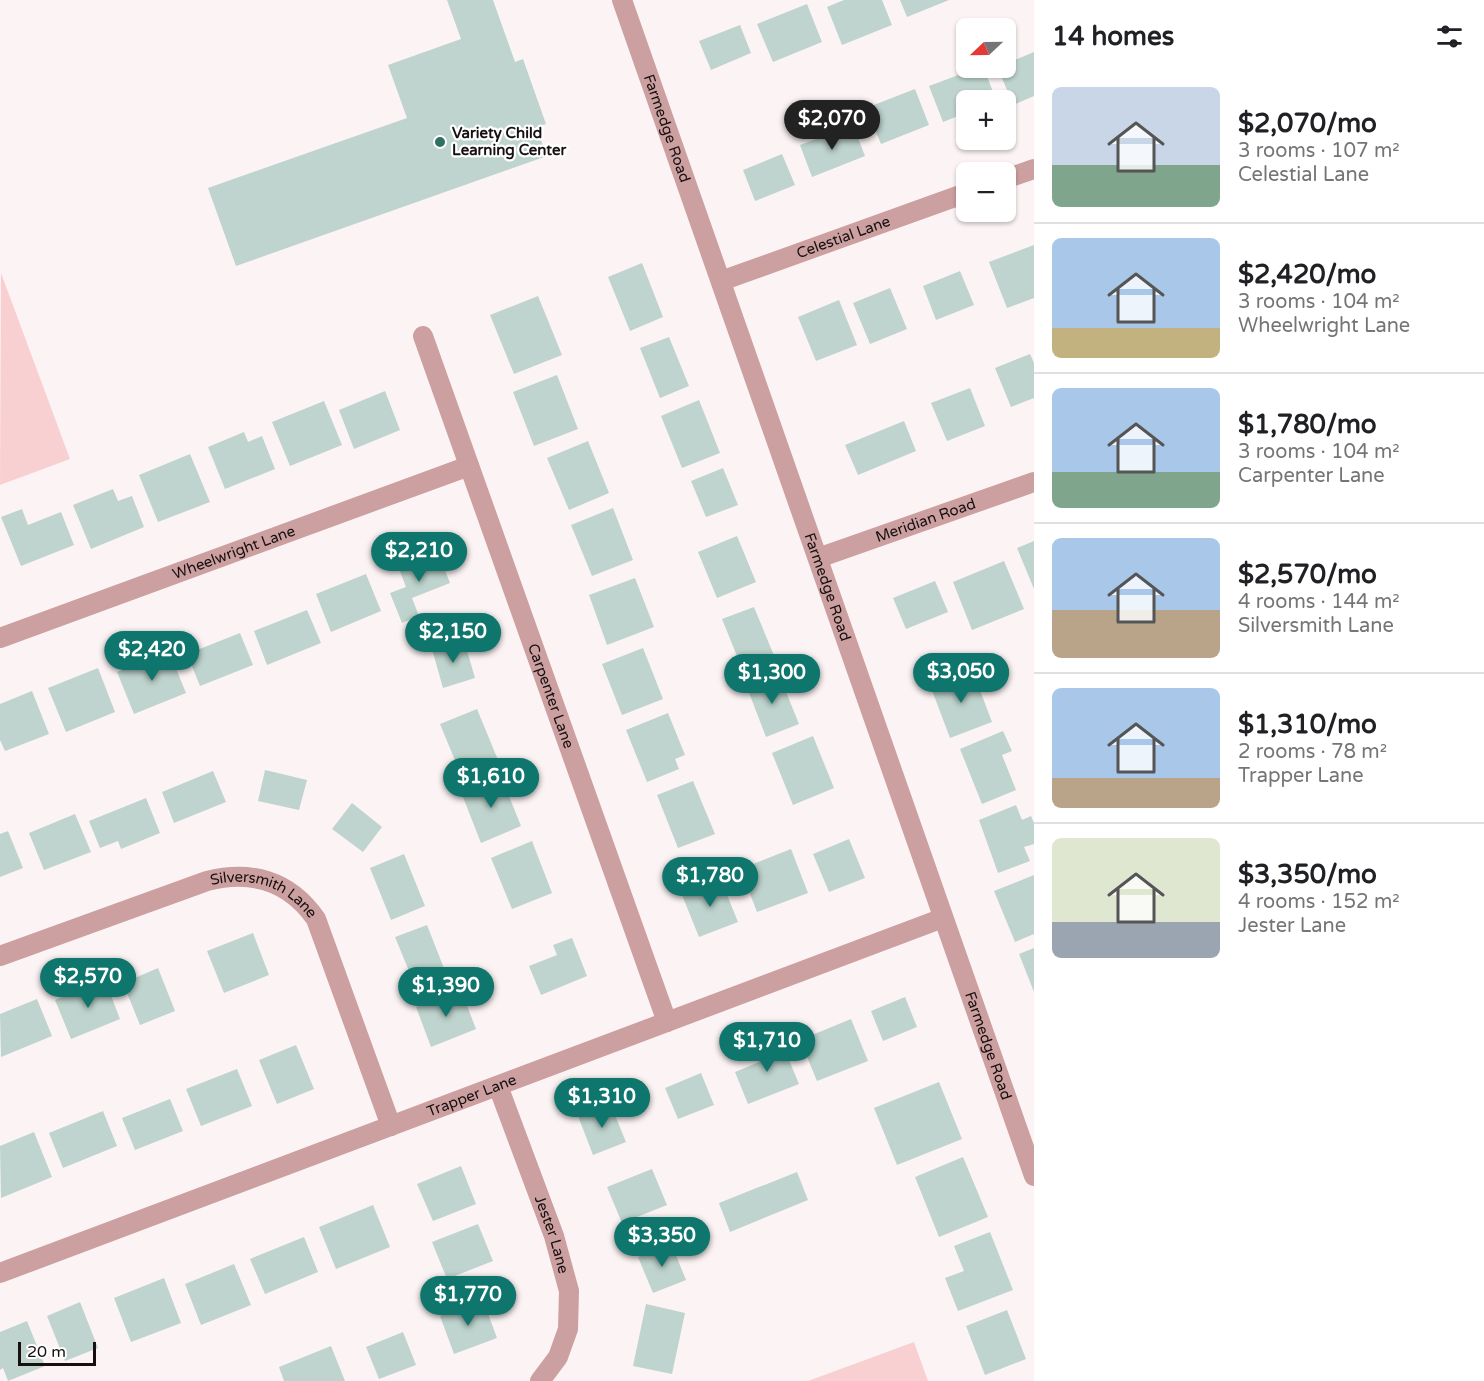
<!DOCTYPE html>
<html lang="en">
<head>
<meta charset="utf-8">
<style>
  body { margin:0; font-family:"Varela Round",sans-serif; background:#f6f6f6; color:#202124; height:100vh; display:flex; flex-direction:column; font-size:22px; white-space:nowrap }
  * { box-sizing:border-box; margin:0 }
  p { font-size:20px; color:#757577 }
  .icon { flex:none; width:33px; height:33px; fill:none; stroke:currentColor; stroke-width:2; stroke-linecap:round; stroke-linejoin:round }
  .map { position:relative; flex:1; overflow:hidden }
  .panel { display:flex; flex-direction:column; background:#fff; width:450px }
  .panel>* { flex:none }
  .needle { width:39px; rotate:248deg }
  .buttons { position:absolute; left:956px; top:18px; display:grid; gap:12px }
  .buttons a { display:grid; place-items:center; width:60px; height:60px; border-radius:9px; background:#fff; box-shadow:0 2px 4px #0004; font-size:30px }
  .scale { position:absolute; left:18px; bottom:15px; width:78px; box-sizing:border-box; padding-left:6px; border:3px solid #171010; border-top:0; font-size:16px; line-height:21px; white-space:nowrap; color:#171010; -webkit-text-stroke:4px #fff; paint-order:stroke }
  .price { position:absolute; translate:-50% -51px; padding:0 14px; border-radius:21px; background:#0f766e; color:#fff; font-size:20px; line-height:39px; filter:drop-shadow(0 2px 3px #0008) }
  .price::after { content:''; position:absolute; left:50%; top:36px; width:18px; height:14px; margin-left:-9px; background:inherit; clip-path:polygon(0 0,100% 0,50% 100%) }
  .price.active { background:#222; color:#fff }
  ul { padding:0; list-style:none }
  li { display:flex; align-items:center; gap:18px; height:150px; padding:0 18px }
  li+li { border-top:2px solid #e0e0e0 }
  li span { display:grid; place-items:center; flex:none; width:168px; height:120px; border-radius:9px; color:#555 }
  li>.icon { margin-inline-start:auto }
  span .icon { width:72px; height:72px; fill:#fffc; stroke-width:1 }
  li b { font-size:26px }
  h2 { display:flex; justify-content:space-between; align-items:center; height:72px; padding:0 18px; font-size:26px }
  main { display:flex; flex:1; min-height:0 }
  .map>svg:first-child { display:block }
</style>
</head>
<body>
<main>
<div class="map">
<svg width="1034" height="1381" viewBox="0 0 1034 1381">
  <rect width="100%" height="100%" fill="#fcf3f4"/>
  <path fill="#f9d0d2" d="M1,273L70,459L0,485Z
    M914,1342L928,1381H808Z"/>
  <path fill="#bfd4ce" d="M447,0H493L515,62L523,59L546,124L536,127L547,156L236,266L208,188L407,118L388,65L461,39Z
    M844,0H882L892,25L842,45L827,7Z
    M900,0H949L907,17Z
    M807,4L822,42L773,62L757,24Z
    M740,25L751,53L711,70L699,41Z
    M1034,52V96L1013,105L998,68H1005V64Z
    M977,68H984L996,100H966V113L943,122L929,86Z
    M915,89L929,125L881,144L866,108Z
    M853,125L865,156L812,177L800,145Z
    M782,154L795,185L755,201L743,170Z
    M1034,245V298L1007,308L989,262Z
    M642,263L663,317L630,331L608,277Z
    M960,271L974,305L936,320L923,286Z
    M890,288L907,329L870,344L853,303Z
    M538,296L562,355L514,374L490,315Z
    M839,300L857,345L816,361L798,317Z
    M669,337L689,386L660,398L640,348Z
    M1030,354L1034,363V398L1011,407L995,368Z
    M557,375L578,429L534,446L513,392Z
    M970,388L985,426L947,441L931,403Z
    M385,391L400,430L354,449L339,410Z
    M699,400L720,453L682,468L661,416Z
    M324,401L342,445L290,466L272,422Z
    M904,421L916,451L858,475L845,445Z
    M244,432L248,442L262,436L275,469L225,489L208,447Z
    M588,441L609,493L569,510L547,458Z
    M190,454L210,502L158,522L139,475Z
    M723,468L738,505L706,517L691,481Z
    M113,489L118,501L132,496L144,527L91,549L73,505Z
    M613,508L633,560L592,576L571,525Z
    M22,509L28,525L61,512L74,545L21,566L1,517Z
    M737,536L756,582L717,598L698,552Z
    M1034,541V589L1017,548Z
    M437,550L450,583L412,598L419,616L402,623L390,593L406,587L398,566Z
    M1004,561L1024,609L972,630L953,582Z
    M366,574L381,611L331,632L316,594Z
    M635,578L654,627L607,645L589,595Z
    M935,581L948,612L906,629L893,598Z
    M754,607L775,658L743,671L722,619Z
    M307,610L321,643L267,665L254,631Z
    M240,633L253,665L200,686L187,654Z
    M464,640L475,678L443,688L432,649Z
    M643,648L663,699L622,715L602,664Z
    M169,651L186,693L134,714L117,672Z
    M98,668L115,712L66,732L48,688Z
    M972,669L992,722L950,738L930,685Z
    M778,672L799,724L766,737L746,685Z
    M32,691L49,734L5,751L0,740V704Z
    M477,709L498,760L461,775L440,724Z
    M668,713L685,755L675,759L679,769L647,782L626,730Z
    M1003,731L1012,751L1002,755L1016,790L982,804L960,749Z
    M813,736L834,788L793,805L772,753Z
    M265,770L307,780L299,810L258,801Z
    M213,771L226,802L174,823L162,792Z
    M501,776L521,826L481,843L461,792Z
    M693,781L715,834L678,848L657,795Z
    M146,798L160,833L121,849L118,841L100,848L89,821Z
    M352,803L382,827L363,852L332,829Z
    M1016,805L1022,820L1031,816L1034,823V844L1024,847L1030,861L998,873L979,820Z
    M75,814L91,852L44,870L29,833Z
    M8,831L23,868L0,877V834Z
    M849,839L865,878L829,892L813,854Z
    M532,841L552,893L512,909L491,858Z
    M791,849L808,893L757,912L745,881L758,876L753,864Z
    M404,854L425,906L391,920L370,868Z
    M1034,875V934L1015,942L994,891Z
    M721,880L738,922L699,937L682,895Z
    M427,925L447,976L416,988L395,937Z
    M253,933L269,975L224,993L207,951Z
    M572,938L587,976L541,995L529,966L557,955L553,945Z
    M1034,948V992L1019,954Z
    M158,968L175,1011L140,1025L123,983Z
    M105,980L120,1019L71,1039L55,1000Z
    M461,990L476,1029L431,1047L416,1007Z
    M905,997L917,1027L883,1041L871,1011Z
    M37,999L52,1036L1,1057L0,1014Z
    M851,1019L868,1061L817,1081L800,1040Z
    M780,1038L799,1084L748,1104L735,1072L759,1062L753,1049Z
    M296,1045L314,1089L277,1104L259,1060Z
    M237,1069L252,1106L201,1126L186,1089Z
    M701,1073L714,1105L678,1119L665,1088Z
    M939,1082L962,1139L897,1165L874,1108Z
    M170,1099L183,1131L135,1150L122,1118Z
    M610,1103L626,1142L593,1155L578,1116Z
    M103,1111L117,1146L63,1168L49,1133Z
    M34,1132L52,1177L1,1198L0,1146Z
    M963,1157L988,1217L939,1237L915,1177Z
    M461,1166L476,1204L433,1221L417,1184Z
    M652,1169L667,1205L622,1223L607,1187Z
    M797,1172L808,1200L730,1232L719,1203Z
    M373,1205L390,1247L336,1269L319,1227Z
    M478,1224L493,1261L447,1279L432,1242Z
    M990,1232L1013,1290L958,1311L945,1278L964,1271L954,1246Z
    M304,1237L318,1272L265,1294L250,1259Z
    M671,1243L686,1280L653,1293L638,1257Z
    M234,1264L251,1305L201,1325L185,1284Z
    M164,1278L181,1323L131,1342L114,1298Z
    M483,1300L497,1338L454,1354L440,1316Z
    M80,1302L98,1348L65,1361L47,1316Z
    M646,1304L685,1313L672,1374L633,1366Z
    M1007,1310L1026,1359L985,1375L966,1326Z
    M27,1321L45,1366L8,1381L3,1368L0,1370V1332Z
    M403,1332L416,1365L379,1379L366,1347Z
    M331,1346L345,1381H284L279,1367Z"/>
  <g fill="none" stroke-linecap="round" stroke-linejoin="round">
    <g stroke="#cc9fa0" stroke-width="20">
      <path id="s1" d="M622,0L1034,1176"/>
      <path d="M1005,179L1034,169"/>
      <path id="s2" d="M721,281L966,193"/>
      <path id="s3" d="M423,336L667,1022"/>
      <path id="s4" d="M818,558L1034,482"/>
      <path id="s5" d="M0,638L469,466"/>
      <path id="s6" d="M0,956L207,881C251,870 289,880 316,919L391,1126"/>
      <path id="s7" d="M498,1086L554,1236L569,1291L568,1329L558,1357L540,1381"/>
      <path id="s8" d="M0,1273L943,918"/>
    </g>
  </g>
  <circle fill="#2f7162" stroke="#fff" stroke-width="2" cx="440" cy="142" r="6"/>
  <g text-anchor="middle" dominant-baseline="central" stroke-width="4.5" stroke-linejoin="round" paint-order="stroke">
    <g font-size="15" fill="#171010" stroke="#fff">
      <text stroke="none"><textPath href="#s1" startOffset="136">Farmedge Road</textPath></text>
      <text stroke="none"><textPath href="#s2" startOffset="130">Celestial Lane</textPath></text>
      <text stroke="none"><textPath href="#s4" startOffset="114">Meridian Road</textPath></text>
      <text stroke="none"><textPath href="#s5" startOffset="249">Wheelwright Lane</textPath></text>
      <text stroke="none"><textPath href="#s1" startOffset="622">Farmedge Road</textPath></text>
      <text stroke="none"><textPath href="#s3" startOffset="382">Carpenter Lane</textPath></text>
      <text stroke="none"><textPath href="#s6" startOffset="282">Silversmith Lane</textPath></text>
      <text stroke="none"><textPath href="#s1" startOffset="1108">Farmedge Road</textPath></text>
      <text stroke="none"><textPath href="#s8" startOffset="504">Trapper Lane</textPath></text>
      <text stroke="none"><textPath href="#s7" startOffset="158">Jester Lane</textPath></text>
    </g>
    <g font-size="15" font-weight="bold" fill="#171010" stroke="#fff" text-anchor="start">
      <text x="452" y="133">Variety Child<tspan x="452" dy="17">Learning Center</tspan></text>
    </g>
  </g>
</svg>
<div class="buttons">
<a><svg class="needle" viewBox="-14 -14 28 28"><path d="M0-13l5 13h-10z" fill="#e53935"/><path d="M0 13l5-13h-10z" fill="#757577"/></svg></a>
<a>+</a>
<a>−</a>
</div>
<div class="scale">20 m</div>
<b class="price active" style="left:832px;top:151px">$2,070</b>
<b class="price" style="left:419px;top:583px">$2,210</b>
<b class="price" style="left:453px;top:664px">$2,150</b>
<b class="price" style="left:152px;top:682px">$2,420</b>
<b class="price" style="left:961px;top:704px">$3,050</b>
<b class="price" style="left:772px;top:705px">$1,300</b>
<b class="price" style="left:491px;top:809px">$1,610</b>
<b class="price" style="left:710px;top:908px">$1,780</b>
<b class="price" style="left:88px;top:1009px">$2,570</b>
<b class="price" style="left:446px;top:1018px">$1,390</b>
<b class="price" style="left:767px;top:1073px">$1,710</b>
<b class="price" style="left:602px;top:1129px">$1,310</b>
<b class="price" style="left:662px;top:1268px">$3,350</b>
<b class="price" style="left:468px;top:1327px">$1,770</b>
</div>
<section class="panel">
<h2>14 homes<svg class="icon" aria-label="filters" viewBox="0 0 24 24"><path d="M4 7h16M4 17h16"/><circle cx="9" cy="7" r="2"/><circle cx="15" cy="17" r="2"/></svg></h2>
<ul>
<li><span style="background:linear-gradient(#c9d6e8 65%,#7fa58c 0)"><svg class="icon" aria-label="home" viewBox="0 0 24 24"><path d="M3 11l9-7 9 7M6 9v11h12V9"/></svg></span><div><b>$2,070/mo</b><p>3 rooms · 107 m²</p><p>Celestial Lane</p></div></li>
<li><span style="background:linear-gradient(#a9c7e8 75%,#c2b280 0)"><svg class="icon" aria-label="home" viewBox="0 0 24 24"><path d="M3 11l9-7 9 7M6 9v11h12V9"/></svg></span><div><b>$2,420/mo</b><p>3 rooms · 104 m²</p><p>Wheelwright Lane</p></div></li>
<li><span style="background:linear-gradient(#a9c7e8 70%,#7fa58c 0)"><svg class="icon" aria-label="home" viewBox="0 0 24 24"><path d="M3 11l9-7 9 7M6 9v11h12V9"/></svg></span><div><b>$1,780/mo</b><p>3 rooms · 104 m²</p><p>Carpenter Lane</p></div></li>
<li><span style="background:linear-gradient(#a9c7e8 60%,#b9a48a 0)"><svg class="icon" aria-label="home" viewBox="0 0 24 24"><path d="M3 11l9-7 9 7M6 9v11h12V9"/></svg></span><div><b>$2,570/mo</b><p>4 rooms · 144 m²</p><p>Silversmith Lane</p></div></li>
<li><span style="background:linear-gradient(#a9c7e8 75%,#b9a48a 0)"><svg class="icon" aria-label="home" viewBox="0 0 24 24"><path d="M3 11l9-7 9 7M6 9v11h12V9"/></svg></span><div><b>$1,310/mo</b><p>2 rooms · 78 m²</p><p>Trapper Lane</p></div></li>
<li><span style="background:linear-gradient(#dfe7d0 70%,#9aa5b1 0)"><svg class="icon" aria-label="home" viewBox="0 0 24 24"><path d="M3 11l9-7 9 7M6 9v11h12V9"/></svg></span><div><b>$3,350/mo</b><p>4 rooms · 152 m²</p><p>Jester Lane</p></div></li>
</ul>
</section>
</main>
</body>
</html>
